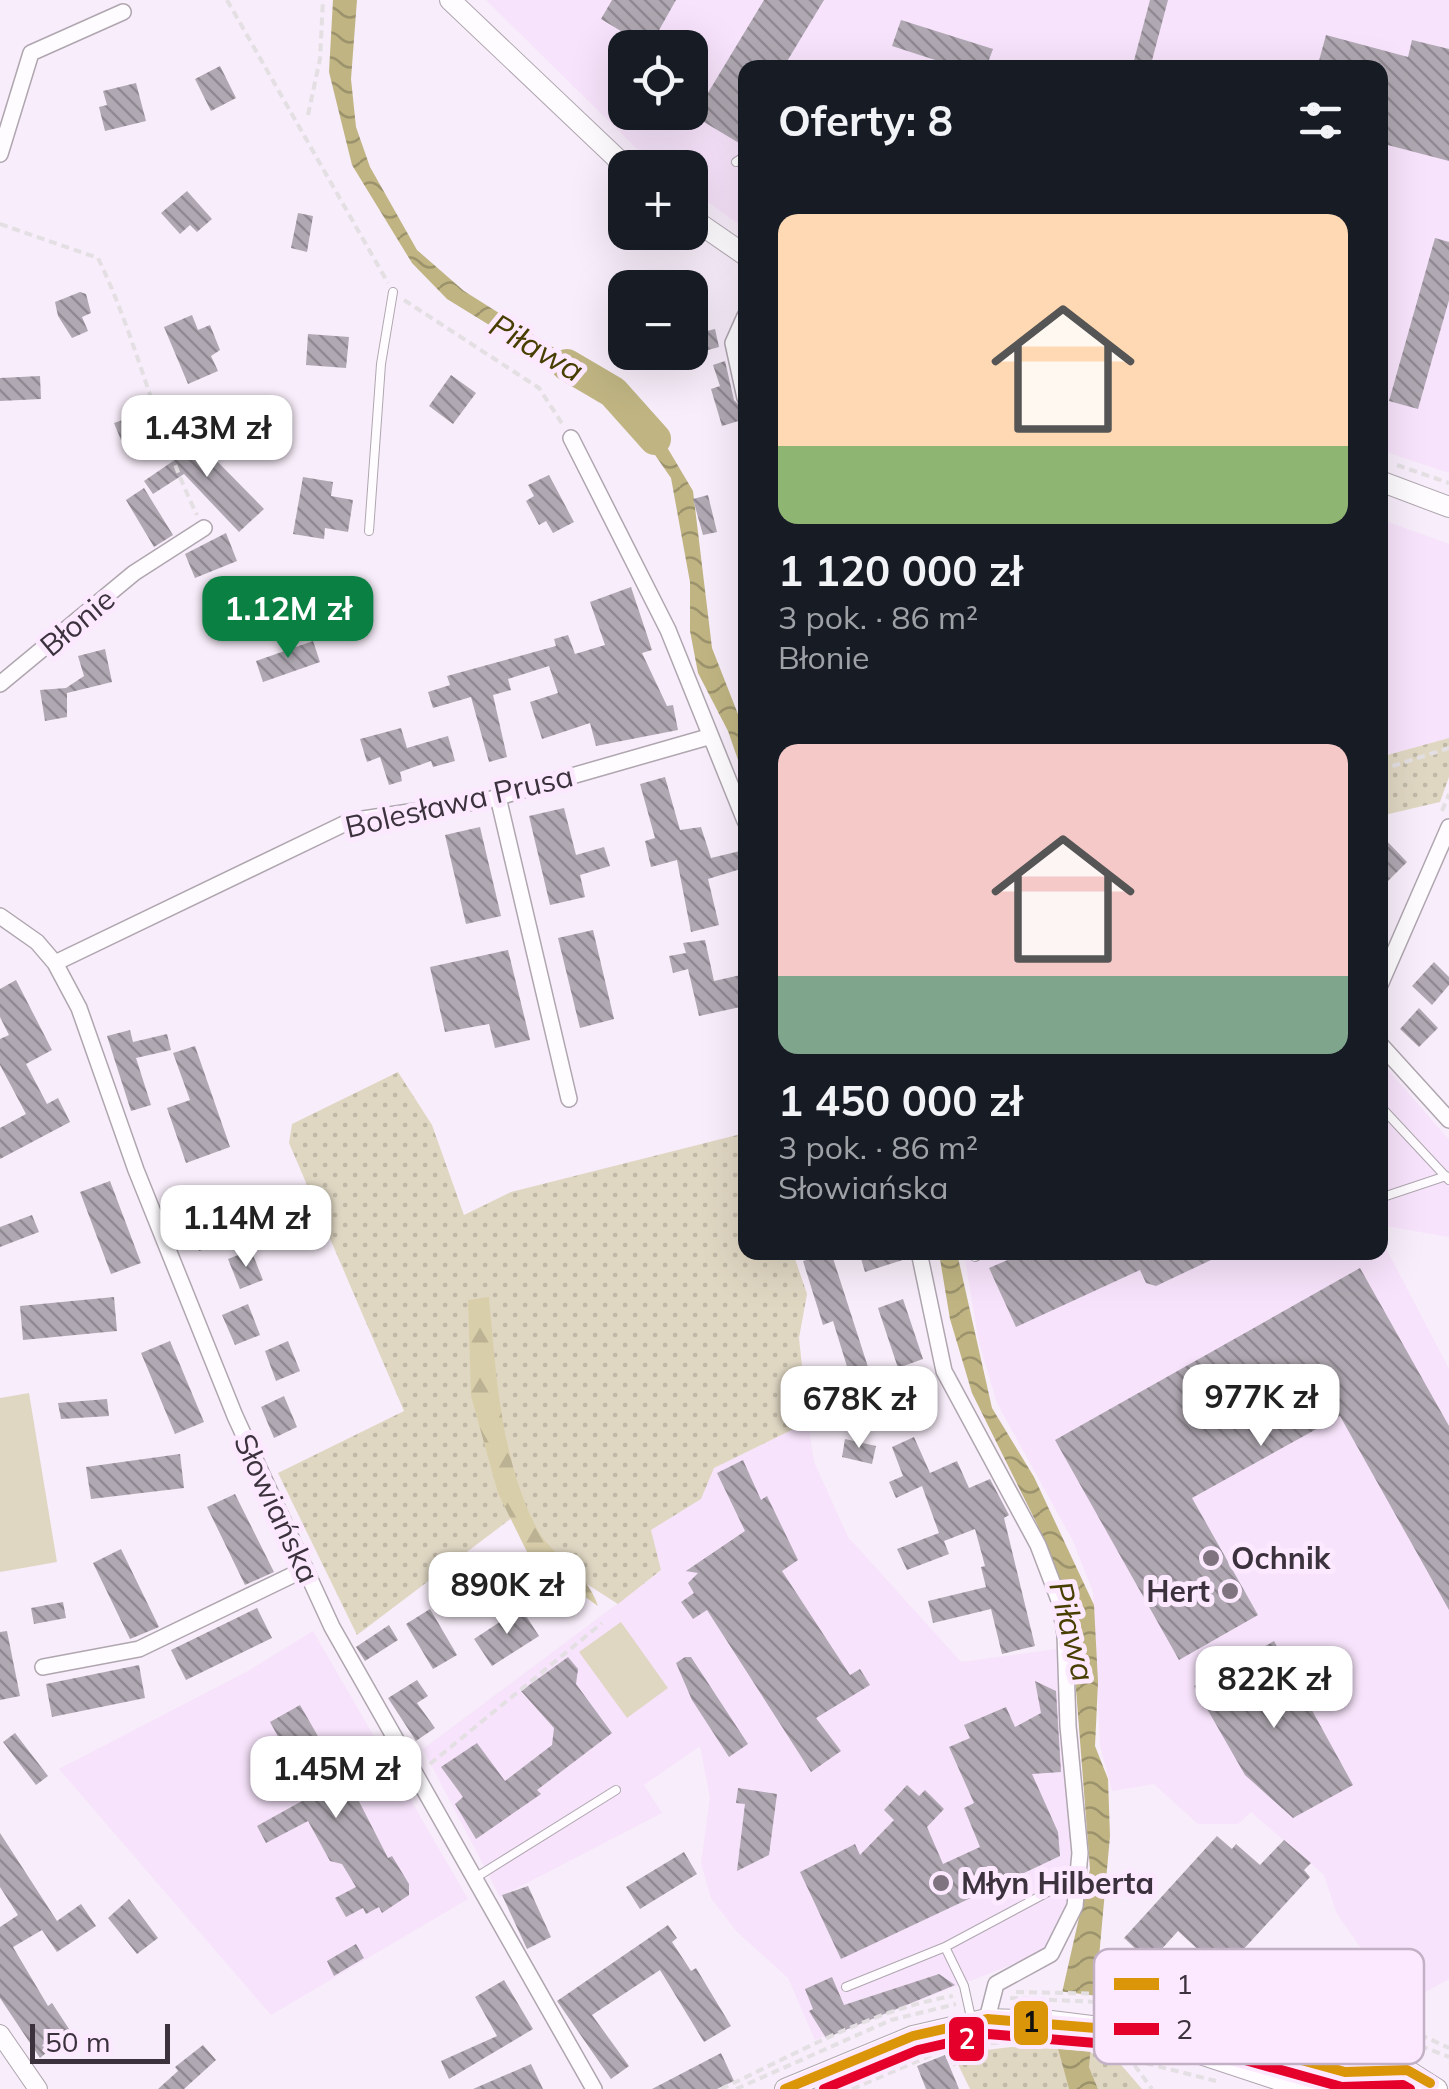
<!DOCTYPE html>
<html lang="pl">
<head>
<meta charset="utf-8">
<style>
  body { margin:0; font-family:Mulish,sans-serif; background:#20242c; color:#f1f3f6; height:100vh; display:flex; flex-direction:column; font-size:38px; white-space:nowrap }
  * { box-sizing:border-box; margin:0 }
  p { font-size:32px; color:#9ea1a6 }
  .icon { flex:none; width:55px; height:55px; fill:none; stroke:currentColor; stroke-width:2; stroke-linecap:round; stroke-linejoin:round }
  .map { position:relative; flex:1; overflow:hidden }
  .drawer { position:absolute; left:738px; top:60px; width:650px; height:1200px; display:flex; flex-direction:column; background:#171b24; border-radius:20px; box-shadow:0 10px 40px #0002 }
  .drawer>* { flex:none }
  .fabs { position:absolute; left:608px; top:30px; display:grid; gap:20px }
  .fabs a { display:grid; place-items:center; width:100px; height:100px; border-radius:20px; background:#171b24; box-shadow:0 10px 40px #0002; font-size:50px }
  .scale { position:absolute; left:30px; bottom:25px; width:140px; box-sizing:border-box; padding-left:10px; border:5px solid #3c323d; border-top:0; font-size:28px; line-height:35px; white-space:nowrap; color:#3c323d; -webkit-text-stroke:8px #fce8ff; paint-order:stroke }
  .price { position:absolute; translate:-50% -85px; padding:0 22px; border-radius:20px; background:#fff; color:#222; font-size:32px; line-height:65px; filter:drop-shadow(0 2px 5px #0008) }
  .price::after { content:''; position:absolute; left:50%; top:60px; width:30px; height:22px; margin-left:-15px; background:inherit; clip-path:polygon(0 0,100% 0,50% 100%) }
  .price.active { background:#0b8043; color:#fff }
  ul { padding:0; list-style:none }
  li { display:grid; align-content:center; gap:20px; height:530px; padding:0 40px }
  li span { display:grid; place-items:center; height:310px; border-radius:20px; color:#555 }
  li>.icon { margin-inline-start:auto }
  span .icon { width:180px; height:180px; fill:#fffc; stroke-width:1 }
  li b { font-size:42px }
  h2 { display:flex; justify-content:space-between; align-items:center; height:120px; padding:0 40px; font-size:42px }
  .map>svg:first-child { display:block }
</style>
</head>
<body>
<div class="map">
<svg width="1449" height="2089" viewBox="0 0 1449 2089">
  <defs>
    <pattern id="grass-dots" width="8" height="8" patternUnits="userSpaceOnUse" patternTransform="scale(2.5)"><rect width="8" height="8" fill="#e0d7c3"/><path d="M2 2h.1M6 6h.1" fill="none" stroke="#c1b9a8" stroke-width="1.8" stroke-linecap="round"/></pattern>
    <pattern id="forest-firs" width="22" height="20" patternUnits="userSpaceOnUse" patternTransform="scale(2.5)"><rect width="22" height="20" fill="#d9ceaa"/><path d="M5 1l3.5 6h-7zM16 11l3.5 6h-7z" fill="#bbb193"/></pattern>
    <pattern id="water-waves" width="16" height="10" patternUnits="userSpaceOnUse" patternTransform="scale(2.5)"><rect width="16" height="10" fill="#bfb482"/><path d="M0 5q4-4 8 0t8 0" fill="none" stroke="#9c936c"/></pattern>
    <pattern id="building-back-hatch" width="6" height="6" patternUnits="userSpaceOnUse" patternTransform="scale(2.5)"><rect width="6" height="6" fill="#b0a8b2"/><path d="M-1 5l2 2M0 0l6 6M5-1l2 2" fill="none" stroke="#908992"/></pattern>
  </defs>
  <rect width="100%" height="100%" fill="#f8edfa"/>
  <path fill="#f7e3fb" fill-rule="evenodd" d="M486,0H1449V473L1380,450V68H745V229L690,189V168L661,167L639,151ZM625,48H690V112H625Z
    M1380,519L1449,544V738L1380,757Z
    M1380,1060L1449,1140V1237L1380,1225Z
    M1380,1237L1449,1369V1979L1425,1992L1424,2010L1389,2005L1391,1991L1337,1914L1324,1875L1251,1812L1238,1824H1198L1154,1784L1112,1791L1100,1745L1093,1592L1073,1541L997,1403L979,1343L964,1253L1380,1252Z
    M808,1422L814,1462L848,1537L961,1662L1057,1649L1074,1881L1052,1943L1030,1958L815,2040L788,1978L736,1931L711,1898L701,1863L710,1798L700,1746L644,1785L662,1813L500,1897L423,1749L661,1571L651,1530L701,1499L714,1468Z
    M313,1631L468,1899L271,2015L59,1769L248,1671Z"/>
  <path fill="url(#grass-dots)" d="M1449,738V777L1440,802L1380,816V757Z
    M398,1072L432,1125L464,1215L511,1192L745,1133V1252L793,1253L807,1294L799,1338L808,1422L714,1468L701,1499L651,1530L661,1570L618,1604L549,1560L521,1511L357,1635L278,1473L404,1411L289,1143L292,1124Z
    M1011,2047L1058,2049L1069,2089H970L953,2054Z
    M1089,2052L1116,2059L1142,2089H1098L1089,2067Z"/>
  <path fill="url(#forest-firs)" d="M489,1297C496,1373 500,1453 534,1523C550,1558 585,1567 598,1606L530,1558L498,1493L471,1396L468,1300Z"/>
  <path fill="#e0d7c3" d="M29,1393L57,1562L0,1572V1398Z
    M621,1622L668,1688L627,1718L579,1652Z"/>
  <path fill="url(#water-waves)" d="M333,0H357L351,79L356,127L370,167L417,250L464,291L567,356L658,432L693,491L712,648L745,732V780L728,731L698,673L690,631V582L671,478L637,429L522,345L447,299L412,263L352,165L329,72Z
    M939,1253H957L992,1408L1034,1477L1094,1605L1098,1682L1095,1746L1108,1779L1110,1836L1089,2067L1098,2089H1069L1058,2049L1062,1993L1090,1869L1070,1612L1037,1524L972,1393L950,1319Z"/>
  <path fill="#f8edfa" d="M1058,1991L1098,1996L1093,2052L1053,2048Z"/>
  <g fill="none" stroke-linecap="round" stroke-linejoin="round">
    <path stroke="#bfb482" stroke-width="32" d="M567,365L613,392L655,439"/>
  </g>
  <path fill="url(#building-back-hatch)" d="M612,0H676L649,48L601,19Z
    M764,0H824L783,68H745V132L739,143L694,116Z
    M1150,0H1168L1150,68H1132Z
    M901,20L993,49L986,68H960L892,46Z
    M1326,35L1408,57L1412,40L1449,49V161L1380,143V68H1317Z
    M220,66L236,98L211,111L195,79Z
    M136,83L146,121L105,131L99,107L107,105L103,91Z
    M187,191L212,219L197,232L190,225L180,234L161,213Z
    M298,213L313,216L307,252L291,248Z
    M1435,238L1449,242V300L1418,409L1389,401Z
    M80,292L86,294L91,313L82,317L88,331L72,338L58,316L55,302Z
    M192,315L198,330L210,325L220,350L211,356L218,371L188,384L164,327Z
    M715,329L719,347L690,355V335Z
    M308,334L349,337L346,368L306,365Z
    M725,361L734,400L743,409L745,419L722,426L711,389L720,386L713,365Z
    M451,375L476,393L453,424L429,406Z
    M40,376L41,399L0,401V378Z
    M146,412L153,428L121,440L114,423Z
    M197,429L210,454L264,509L239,532L184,474L153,494L144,481L176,459L168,446Z
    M549,475L574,522L553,533L546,521L539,525L526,501L534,496L528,485Z
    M303,477L333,482L331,496L353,500L348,532L325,528L324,539L293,534Z
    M144,488L173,535L154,547L126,500Z
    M708,495L717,532L703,535L693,499Z
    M226,533L237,561L195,578L185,554Z
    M631,587L652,650L642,653L667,706L673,705L678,730L596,746L590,723L542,739L530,702L558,693L549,666L508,679L511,690L493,695L507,757L489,762L471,697L433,708L428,692L450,685L447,676L556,646L554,639L568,635L575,654L605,645L590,602Z
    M313,641L320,662L263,682L256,661Z
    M105,649L112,682L67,693V717L45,721L40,690L66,688L84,676L78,656Z
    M401,728L407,748L448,736L455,761L433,767L431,761L400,772L402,781L389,785L380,757L367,762L360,739Z
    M665,777L680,830L701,827L711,858L740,851L744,868L708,879L719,925L691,932L677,860L651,867L645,841L655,838L640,784Z
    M564,808L576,855L604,847L610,866L580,875L585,897L550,905L529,816Z
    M480,827L501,916L466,924L445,835Z
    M1380,834L1407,862L1380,889Z
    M593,930L614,1019L580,1028L558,938Z
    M705,940L714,981L745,974V1006L699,1016L688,969L673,973L669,956L686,953L683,943Z
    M508,950L530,1040L495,1048L489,1024L445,1032L430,967Z
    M1434,962L1449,977V985L1432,1005L1412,986Z
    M16,980L52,1050L26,1064L47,1104L58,1098L70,1122L0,1159V1128L26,1114L0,1065V1039L9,1035L0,1017V989Z
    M1419,1008L1438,1028L1419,1047L1400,1029Z
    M130,1030L133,1042L167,1034L171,1050L136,1058L151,1105L131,1111L107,1036Z
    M195,1046L230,1147L186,1163L167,1108L190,1100L173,1053Z
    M110,1181L141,1263L111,1274L80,1192Z
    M234,1202L240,1218L216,1228L222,1243L199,1251L187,1220Z
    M32,1215L39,1232L0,1247V1227Z
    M251,1250L263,1280L240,1289L228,1259Z
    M831,1252L868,1367L849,1373L833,1321L823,1325L803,1261Z
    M859,1252H908L909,1258L865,1272Z
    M1026,1252H1228L1156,1286L1146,1283L1140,1270L1016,1327L989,1268Z
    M1360,1268L1449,1426V1610L1340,1416L1192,1498L1258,1615L1179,1660L1055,1440Z
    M114,1297L117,1331L23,1340L20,1306Z
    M903,1299L923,1359L898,1368L878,1308Z
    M248,1304L260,1335L235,1345L222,1315Z
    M170,1341L204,1422L175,1434L141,1353Z
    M288,1341L300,1371L276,1381L265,1351Z
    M284,1396L297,1427L274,1438L261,1407Z
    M107,1399L109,1416L61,1419L58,1403Z
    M914,1437L930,1473L957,1461L969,1488L990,1479L1009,1515L1004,1518L1035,1646L1002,1654L991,1609L933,1623L928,1601L986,1587L981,1567L985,1566L975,1529L944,1541L949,1554L907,1570L897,1549L939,1533L922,1486L896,1498L889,1482L903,1476L892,1447Z
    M845,1439L876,1446L872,1464L842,1457Z
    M180,1454L184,1488L91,1499L86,1467Z
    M743,1460L761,1500L767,1496L798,1560L782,1571L850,1675L860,1669L870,1685L816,1718L841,1751L811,1772L707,1610L693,1619L681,1602L694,1593L688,1583L698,1573L686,1571L745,1531L717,1473Z
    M235,1494L274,1572L245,1585L207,1507Z
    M121,1549L159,1627L130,1639L93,1563Z
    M63,1602L66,1618L34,1624L31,1608Z
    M257,1608L272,1638L186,1680L171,1650Z
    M521,1608L539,1636L492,1666L474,1639Z
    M430,1609L457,1655L433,1669L406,1624Z
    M389,1625L398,1640L365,1661L356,1647Z
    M7,1631L20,1696L0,1700V1632Z
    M1274,1641L1353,1785L1293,1818L1245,1775L1194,1686Z
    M568,1657L578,1669L576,1684L612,1733L537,1790L541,1794L476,1839L455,1804L463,1797L441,1767L477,1743L505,1781L552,1745L554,1728L521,1691Z
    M685,1657H691L748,1744L729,1757L692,1700L676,1663Z
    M139,1665L145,1698L52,1717L46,1684Z
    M417,1680L428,1696L417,1703L435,1728L416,1741L388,1698Z
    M1035,1681L1056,1691L1061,1772L1032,1774L1058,1832L1060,1856L841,1959L800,1872L855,1844L860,1855L894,1820L884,1810L907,1785L919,1796L925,1790L944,1809L927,1827L943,1864L980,1847L964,1808L974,1803L949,1747L970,1738L964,1725L1006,1707L1015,1727L1041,1713Z
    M300,1705L342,1778L346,1776L388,1858L392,1856L409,1884V1895L382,1913L379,1907L366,1914L363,1908L346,1917L335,1898L356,1887L342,1864L330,1861L308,1821L266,1843L257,1826L311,1796L270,1722Z
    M15,1733L48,1776L36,1785L3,1742Z
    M738,1788L777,1794L769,1855L737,1871L745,1804L736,1803Z
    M0,1833L57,1921L81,1904L96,1926L57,1952L42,1930L13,1947L48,2006L52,2003L71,2032L40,2058L0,1998V1927L18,1915L0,1887Z
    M1217,1836L1232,1849L1236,1844L1260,1865L1284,1840L1311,1863L1304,1870L1310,1877L1229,1965L1223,1959L1216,1966L1178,1931L1150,1962L1124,1938Z
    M684,1852L697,1874L640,1909L626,1887Z
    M528,1886L551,1937L527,1949L502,1895Z
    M129,1899L158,1938L137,1954L108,1918Z
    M668,1925L677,1938L672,1942L691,1971L696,1968L731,2026L704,2042L660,1970L592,2015L629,2066L611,2079L557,2001Z
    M356,1944L364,1958L334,1976L327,1961Z
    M939,1974L955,1985L826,2038L809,2011L813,2009L805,1989L832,1977L844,2005Z
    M504,1980L533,2029L449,2079L441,2061L497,2036L475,1997Z
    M203,2045L216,2060L184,2089H158L178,2071L175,2067Z
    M721,2053L734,2081L717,2089H652Z
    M945,2055L959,2089H926L917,2066Z
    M531,2064L543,2089H473Z"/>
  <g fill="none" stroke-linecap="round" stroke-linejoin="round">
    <defs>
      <path id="service" d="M736,162L745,156
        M369,531L381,364L393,292
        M1380,1106L1449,1180
        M1380,1198L1446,1176
        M975,1252V1257L985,1252
        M1275,1254L1278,1252
        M475,1878L616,1790
        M945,1947L1061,1885
        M846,1987L945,1947L964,1986L972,2022
        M1397,2069V2014"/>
      <path id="minor" d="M0,154L31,53L123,12
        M745,316L733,343L745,398
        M571,438L668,630L745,821
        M0,684L134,573L204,528
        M498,797L569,1099
        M0,916L37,942L55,963L79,1008L136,1170L235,1416L332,1627L594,2089
        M55,963L350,821L488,800L708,737
        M1380,985L1449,827
        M1380,1044L1449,1120
        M919,1252L944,1371L1038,1545L1059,1600L1065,1634L1068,1726L1080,1853L1075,1906L1051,1954L996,1984L987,2019
        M43,1667L139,1649L305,1569"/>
      <path id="tertiary" d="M0,2034L38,2089"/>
      <path id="secondary" d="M450,0L627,168
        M690,217L745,255
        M1380,481L1449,507
        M1143,2035L1306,2089
        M785,2089L913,2036L987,2019L1051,2021L1132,2031L1190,2029L1345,2072L1407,2070L1437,2089"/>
    </defs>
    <use href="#service" stroke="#afa6b0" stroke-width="10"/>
    <use href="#minor" stroke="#afa6b0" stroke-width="18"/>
    <use href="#tertiary" stroke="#afa6b0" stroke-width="20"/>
    <use href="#secondary" stroke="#afa6b0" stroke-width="22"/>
    <path stroke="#e3dfe3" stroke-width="4" stroke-dasharray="8 5" stroke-linecap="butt" d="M227,0L388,283
      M308,115L320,59L323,0
      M644,157L656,168
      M0,224L98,258C138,341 156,431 197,515
      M404,300L539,388L563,425
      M1397,465L1449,483
      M1380,770L1449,748
      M1442,811L1449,794
      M430,1764L602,1623
      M1016,1992L1114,1994L1116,2004L1149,2003L1277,2017L1293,2025L1295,2038
      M1010,1998L1098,2002L1154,1998L1280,2012L1293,2015L1315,2037L1383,2040
      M1293,2025L1310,2018L1386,2025
      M1408,2029L1449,2048
      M1408,2041L1449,2057
      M965,2046L1013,2041L1090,2047
      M1114,2050L1130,2059L1152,2089
      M949,2053L955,2066
      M1133,2060L1216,2081
      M721,2089C794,2055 873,2009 953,1996
      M736,2089L891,2020L956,2004
      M852,2089L941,2051"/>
    <use href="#service" stroke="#fefcfe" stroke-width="8"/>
    <use href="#minor" stroke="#fefcfe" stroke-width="15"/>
    <use href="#tertiary" stroke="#fefcfe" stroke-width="18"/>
    <use href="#secondary" stroke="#fefcfe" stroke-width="20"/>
    <defs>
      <path id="bus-1" d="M785,2089L913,2036L987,2019L1132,2031L1190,2029L1345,2072L1407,2070L1430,2083"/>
      <path id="bus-2" d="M824,2089L918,2050L988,2034L1131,2046L1188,2044L1342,2087L1403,2085L1410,2089"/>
    </defs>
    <use href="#bus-1" stroke="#fce8ff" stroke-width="18"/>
    <use href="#bus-2" stroke="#fce8ff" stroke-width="18"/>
    <use href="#bus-1" stroke="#db9509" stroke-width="10"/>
    <use href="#bus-2" stroke="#e4002b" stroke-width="10"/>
  </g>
  <g fill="#7e737f" stroke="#fce8ff" stroke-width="4">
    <circle cx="1211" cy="1558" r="10"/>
    <circle cx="1230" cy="1591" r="10"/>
    <circle cx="941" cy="1883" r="10"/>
  </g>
  <g text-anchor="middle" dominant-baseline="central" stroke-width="10" stroke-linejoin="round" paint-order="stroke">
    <g font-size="30" fill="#3c323d" stroke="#fce8ff">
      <text transform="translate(77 622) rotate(-40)">Błonie</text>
      <text transform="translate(459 801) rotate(-13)">Bolesława Prusa</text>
      <text transform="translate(277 1508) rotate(65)">Słowiańska</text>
    </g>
    <g font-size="30" font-weight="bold" fill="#3c323d" stroke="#fce8ff" text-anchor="start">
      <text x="1231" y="1558">Ochnik</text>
      <text x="1210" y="1591" text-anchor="end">Hert</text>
      <text x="961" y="1883">Młyn Hilberta</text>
    </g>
    <g font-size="32" font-style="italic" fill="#473e00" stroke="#fce8ff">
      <text transform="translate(537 347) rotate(30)">Piława</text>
      <text transform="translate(1073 1631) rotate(76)">Piława</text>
    </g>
  </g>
  <rect x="1094" y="1949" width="330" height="115" rx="15" fill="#fce8ff" stroke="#c2b1c5" stroke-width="2.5"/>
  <rect x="1114" y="1978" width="45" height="12" fill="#db9509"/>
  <rect x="1114" y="2023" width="45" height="12" fill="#e4002b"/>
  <g font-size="28" fill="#3c323d">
    <text x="1176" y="1994">1</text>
    <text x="1176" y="2039">2</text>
  </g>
  <g stroke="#fce8ff" stroke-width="4">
    <rect x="1012" y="1999" width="38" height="48" rx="10" fill="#db9509"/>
    <rect x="947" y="2015" width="39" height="48" rx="10" fill="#e4002b"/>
  </g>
  <g font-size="28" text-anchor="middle" font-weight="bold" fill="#fff">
    <text x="967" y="2049">2</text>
  </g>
  <g font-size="28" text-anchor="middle" font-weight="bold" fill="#111">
    <text x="1031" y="2032">1</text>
  </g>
</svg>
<div class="fabs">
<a><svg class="icon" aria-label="locate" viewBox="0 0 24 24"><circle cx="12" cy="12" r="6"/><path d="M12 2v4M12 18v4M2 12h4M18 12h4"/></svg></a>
<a>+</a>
<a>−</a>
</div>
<div class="scale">50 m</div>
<b class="price" style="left:207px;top:480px">1.43M zł</b>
<b class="price active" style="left:288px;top:661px">1.12M zł</b>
<b class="price" style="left:246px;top:1270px">1.14M zł</b>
<b class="price" style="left:1261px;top:1449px">977K zł</b>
<b class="price" style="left:859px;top:1451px">678K zł</b>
<b class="price" style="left:507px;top:1637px">890K zł</b>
<b class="price" style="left:1274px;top:1731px">822K zł</b>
<b class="price" style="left:336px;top:1821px">1.45M zł</b>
<section class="drawer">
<h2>Oferty: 8<svg class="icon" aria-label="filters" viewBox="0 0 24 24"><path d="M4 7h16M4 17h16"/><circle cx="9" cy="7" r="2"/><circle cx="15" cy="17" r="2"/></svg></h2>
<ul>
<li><span style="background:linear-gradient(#ffd9b3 75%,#8fb573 0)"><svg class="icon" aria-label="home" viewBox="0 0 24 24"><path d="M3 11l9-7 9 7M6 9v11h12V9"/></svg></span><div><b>1 120 000 zł</b><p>3 pok. · 86 m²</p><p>Błonie</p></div></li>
<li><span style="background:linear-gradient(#f6c9c9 75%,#7fa58c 0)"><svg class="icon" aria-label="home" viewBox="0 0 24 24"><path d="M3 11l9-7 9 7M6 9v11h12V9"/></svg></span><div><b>1 450 000 zł</b><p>3 pok. · 86 m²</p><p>Słowiańska</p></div></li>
</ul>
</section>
</div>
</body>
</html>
